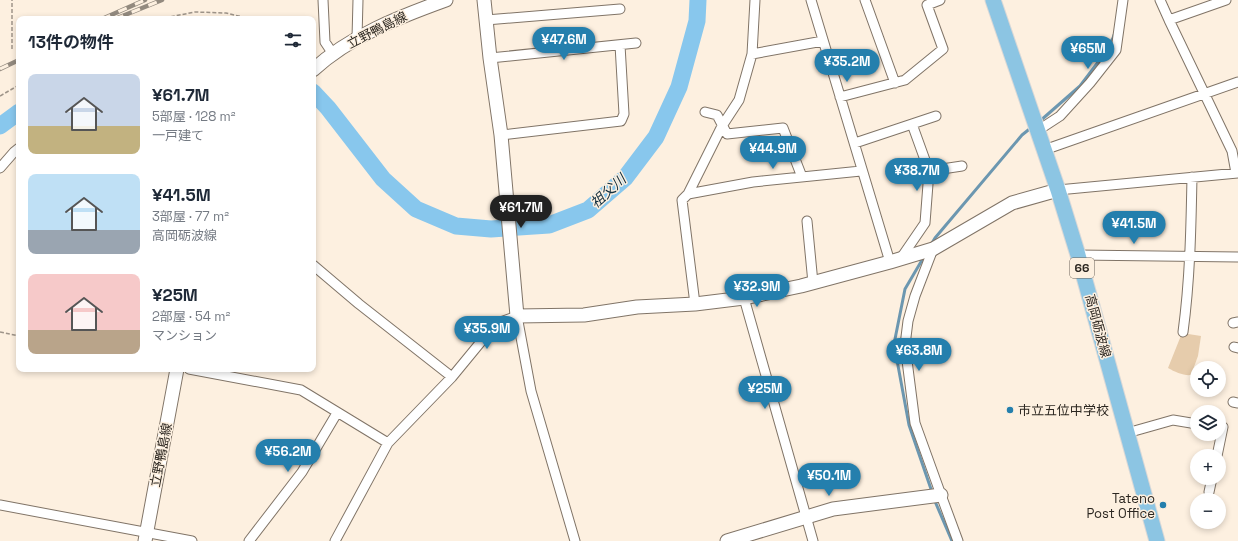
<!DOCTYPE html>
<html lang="ja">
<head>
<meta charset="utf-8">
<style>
  body { margin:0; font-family:"Space Grotesk","Noto Sans JP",sans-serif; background:#f2f2f3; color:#1f2937; height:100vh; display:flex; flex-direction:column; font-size:15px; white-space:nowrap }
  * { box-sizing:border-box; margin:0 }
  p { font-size:13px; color:#747a83 }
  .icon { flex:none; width:22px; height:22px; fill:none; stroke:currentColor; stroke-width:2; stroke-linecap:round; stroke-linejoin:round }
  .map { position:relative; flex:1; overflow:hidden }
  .panel { position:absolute; left:16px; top:16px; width:300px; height:356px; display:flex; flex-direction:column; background:#fff; border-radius:8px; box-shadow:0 2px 6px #0003 }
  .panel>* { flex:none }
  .buttons { position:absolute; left:1190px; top:361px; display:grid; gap:8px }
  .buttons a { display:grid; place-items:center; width:36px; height:36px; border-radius:50%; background:#fff; box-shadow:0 2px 6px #0003; font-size:20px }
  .price { position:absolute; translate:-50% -34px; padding:0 9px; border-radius:14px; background:#247fad; color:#fff; font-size:13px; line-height:26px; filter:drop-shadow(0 1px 2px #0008) }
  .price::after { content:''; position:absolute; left:50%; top:24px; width:12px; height:9px; margin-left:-6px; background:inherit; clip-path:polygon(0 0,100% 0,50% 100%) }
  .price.active { background:#222; color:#fff }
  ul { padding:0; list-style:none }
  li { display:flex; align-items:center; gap:12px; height:100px; padding:0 12px }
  li span { display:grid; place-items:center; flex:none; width:112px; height:80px; border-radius:8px; color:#555 }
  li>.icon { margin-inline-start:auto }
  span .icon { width:48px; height:48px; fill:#fffc; stroke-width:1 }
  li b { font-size:17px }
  h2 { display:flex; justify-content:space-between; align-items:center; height:48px; padding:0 12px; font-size:17px }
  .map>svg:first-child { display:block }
</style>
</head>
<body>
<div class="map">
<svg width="1238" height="541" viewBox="0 0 1238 541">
  <rect width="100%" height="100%" fill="#fdf0e0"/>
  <path fill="#e6ccac" d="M1182,333L1201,336L1198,356L1191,375C1184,376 1175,372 1168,368Z"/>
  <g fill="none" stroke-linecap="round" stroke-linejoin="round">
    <path stroke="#6c97b0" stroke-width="3" d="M1040,121L1080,86L1105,53L1113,38L1114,35
      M932,243L935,238L1022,135L1032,127
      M925,255L905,289L894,344L909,425L932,492
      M934,499L952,541"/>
    <path stroke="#88c7ed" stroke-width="17" d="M313,92L328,108L383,179L416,209L456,226L491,229L549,225L588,210L625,178L656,137L679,87L697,21L698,0
      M0,126L19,112"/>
    <defs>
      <path id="street" d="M323,0L325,42L333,54
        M811,0L890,262
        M865,0L895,83
        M1160,0L1169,20L1232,151L1236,173
        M486,20L620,9
        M1169,20L1226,0
        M357,38L358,0
        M752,54L755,0
        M490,58L636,43
        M840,97L905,80L943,49L927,5L940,0
        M705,112L717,115L727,134L783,128L802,177
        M1037,131L1060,116L1090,83L1116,50L1123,0
        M501,135L621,121L624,114L620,45
        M855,143L936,116
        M1044,150L1238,82
        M0,168L14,152L19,148
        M929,171L962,166
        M1058,190L1238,173
        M688,194L753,182L861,171
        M807,221L813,283
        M933,249L915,296L908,321L905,345L915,423L941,495L958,541
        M1078,255L1238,257
        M901,258L925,223L929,171L912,124
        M313,265L359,304L452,377
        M744,298L813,541
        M695,304L682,200L688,194L722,126L739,100L752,54L823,41
        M1233,323L1238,322
        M1183,332C1190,280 1191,229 1192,177
        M1234,347L1238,348
        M189,369L301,390L388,443
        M1233,402L1238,403
        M1127,433L1173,420L1197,424
        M1217,456L1223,427L1219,426
        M1209,492L1212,478
        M0,505L192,541
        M249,541L302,472L337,413
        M335,541L388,443L452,377L489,332L498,323L517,316L531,391L575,541"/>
      <path id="secondary" d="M484,0L490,58L501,135L517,316L584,315L637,307L695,304L744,298L801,286L890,262L933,249L1012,203L1058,190
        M313,70C350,36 399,17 446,0
        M145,541L177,369
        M727,541L833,509L941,495"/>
      <path id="primary" d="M993,0L1058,190L1078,255L1157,541"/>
    </defs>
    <use href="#street" stroke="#807467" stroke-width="11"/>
    <use href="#secondary" stroke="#807467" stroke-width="15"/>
    <use href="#primary" stroke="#d9d8d7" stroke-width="17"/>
    <path stroke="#9e9489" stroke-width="1.5" stroke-dasharray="4 2" stroke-linecap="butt" d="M159,19L195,12L226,13L251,19
      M12,49V0
      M0,96L19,85
      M0,332L19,336"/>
    <use href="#street" stroke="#fff" stroke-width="9"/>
    <use href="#secondary" stroke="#fff" stroke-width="13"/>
    <use href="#primary" stroke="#8cc5e3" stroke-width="15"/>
    <defs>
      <path id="rail" d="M102,19L145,0
        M115,19L162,0
        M0,69L19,60"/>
    </defs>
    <use href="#rail" stroke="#938a7f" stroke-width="4.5"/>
    <use href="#rail" stroke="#fdf0e0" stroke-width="3" stroke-dasharray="9" stroke-linecap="butt"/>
  </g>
  <g fill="#247fad" stroke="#fdf0e0" stroke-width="1.5">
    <circle cx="1010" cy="410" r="4"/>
    <circle cx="1163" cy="505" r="4"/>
  </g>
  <g text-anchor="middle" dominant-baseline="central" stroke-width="3" stroke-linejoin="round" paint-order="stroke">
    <rect fill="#fdf0e0" stroke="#6b635a" stroke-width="1" x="1070" y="258" width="24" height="20" rx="3"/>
    <g font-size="12" font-weight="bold" fill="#2c2721">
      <text x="1082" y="268">66</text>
    </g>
    <g font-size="13" fill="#2c2721" stroke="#fdf0e0">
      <text transform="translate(377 30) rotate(-27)">立野鴨島線</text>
      <text transform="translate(1098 326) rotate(75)">高岡砺波線</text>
      <text transform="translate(161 455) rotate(-79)">立野鴨島線</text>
    </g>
    <g font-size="13" fill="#2c2721" stroke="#fdf0e0" text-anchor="start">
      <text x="1018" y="410">市立五位中学校</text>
      <text x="1155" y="498" text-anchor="end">Tateno<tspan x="1155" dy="15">Post Office</tspan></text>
    </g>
    <g font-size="14" font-style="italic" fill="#122f3f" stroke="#fdf0e0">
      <text transform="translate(608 191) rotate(-42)">祖父川</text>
    </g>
  </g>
</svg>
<div class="buttons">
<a><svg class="icon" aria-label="locate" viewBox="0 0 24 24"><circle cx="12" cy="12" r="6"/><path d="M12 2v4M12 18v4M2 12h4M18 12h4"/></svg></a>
<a><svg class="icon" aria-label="layers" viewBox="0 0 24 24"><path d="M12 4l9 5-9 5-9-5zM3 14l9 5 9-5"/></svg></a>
<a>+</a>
<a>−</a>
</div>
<b class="price" style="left:564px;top:61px">¥47.6M</b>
<b class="price" style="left:1088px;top:70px">¥65M</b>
<b class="price" style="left:847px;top:83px">¥35.2M</b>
<b class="price" style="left:773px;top:170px">¥44.9M</b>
<b class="price" style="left:917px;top:192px">¥38.7M</b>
<b class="price active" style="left:521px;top:229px">¥61.7M</b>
<b class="price" style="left:1134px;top:245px">¥41.5M</b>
<b class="price" style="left:757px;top:308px">¥32.9M</b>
<b class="price" style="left:487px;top:350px">¥35.9M</b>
<b class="price" style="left:919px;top:372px">¥63.8M</b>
<b class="price" style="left:765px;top:410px">¥25M</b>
<b class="price" style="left:288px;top:473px">¥56.2M</b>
<b class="price" style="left:829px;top:497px">¥50.1M</b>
<section class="panel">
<h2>13件の物件<svg class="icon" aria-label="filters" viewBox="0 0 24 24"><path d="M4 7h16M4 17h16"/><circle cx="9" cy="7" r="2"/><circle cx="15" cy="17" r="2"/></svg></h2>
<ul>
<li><span style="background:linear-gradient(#c9d6e8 65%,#c2b280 0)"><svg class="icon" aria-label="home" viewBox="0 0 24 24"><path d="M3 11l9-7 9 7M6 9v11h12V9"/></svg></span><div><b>¥61.7M</b><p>5部屋 · 128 m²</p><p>一戸建て</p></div></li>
<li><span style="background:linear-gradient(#bfe0f5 70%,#9aa5b1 0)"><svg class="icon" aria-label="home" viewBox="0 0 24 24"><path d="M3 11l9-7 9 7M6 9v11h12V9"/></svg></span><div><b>¥41.5M</b><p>3部屋 · 77 m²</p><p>高岡砺波線</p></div></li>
<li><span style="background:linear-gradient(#f6c9c9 70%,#b9a48a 0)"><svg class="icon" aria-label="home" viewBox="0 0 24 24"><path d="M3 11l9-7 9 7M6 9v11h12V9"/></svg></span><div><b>¥25M</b><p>2部屋 · 54 m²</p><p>マンション</p></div></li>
</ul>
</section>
</div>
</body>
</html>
